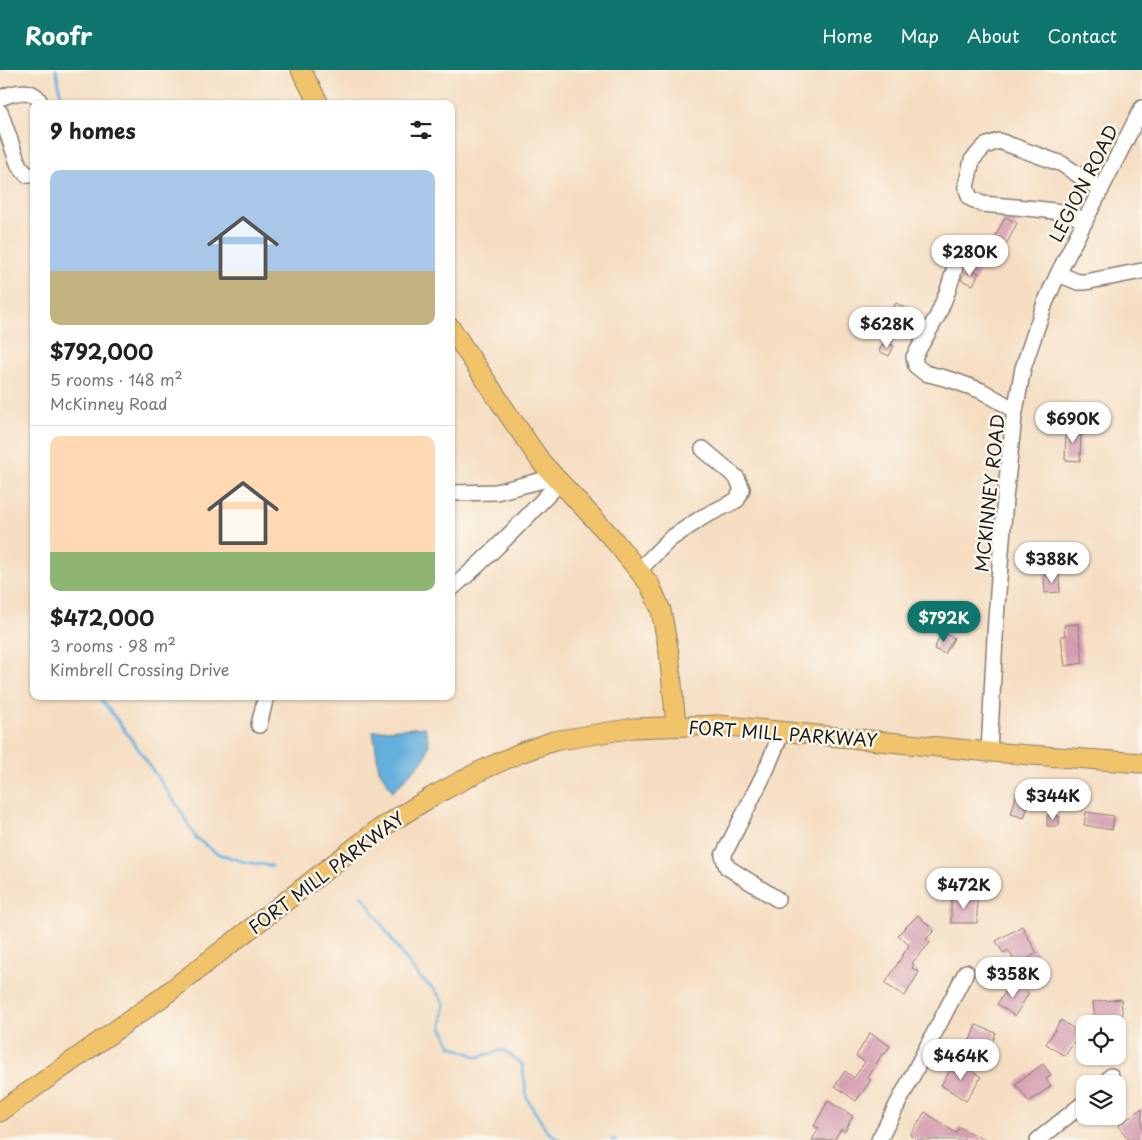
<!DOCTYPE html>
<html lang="en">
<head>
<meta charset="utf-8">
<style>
  body { margin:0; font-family:"Playpen Sans",sans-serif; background:#f6f6f6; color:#222; height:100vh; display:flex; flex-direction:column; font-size:19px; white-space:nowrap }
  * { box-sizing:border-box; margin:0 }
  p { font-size:16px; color:#767676 }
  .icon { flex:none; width:28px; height:28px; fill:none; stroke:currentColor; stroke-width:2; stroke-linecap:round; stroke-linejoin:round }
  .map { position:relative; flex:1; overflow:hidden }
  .drawer { position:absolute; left:30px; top:30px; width:425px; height:600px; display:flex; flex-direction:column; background:#fff; border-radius:10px; box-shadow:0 1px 4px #0004 }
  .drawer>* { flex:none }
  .buttons { position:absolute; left:1076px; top:945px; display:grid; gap:10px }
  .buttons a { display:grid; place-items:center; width:50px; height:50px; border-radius:10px; background:#fff; box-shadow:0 1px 4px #0004; font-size:25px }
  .price { position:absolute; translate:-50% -42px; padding:0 11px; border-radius:18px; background:#fff; color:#222; font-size:16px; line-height:32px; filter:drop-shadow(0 1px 2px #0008) }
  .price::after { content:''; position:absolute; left:50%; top:30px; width:15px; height:11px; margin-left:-8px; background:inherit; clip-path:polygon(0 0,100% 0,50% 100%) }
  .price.selected { background:#0f766e; color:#fff }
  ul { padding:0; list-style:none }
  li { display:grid; align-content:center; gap:10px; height:265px; padding:0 20px }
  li+li { border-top:1px solid #e0e0e0 }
  li span { display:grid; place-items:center; height:155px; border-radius:10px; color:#555 }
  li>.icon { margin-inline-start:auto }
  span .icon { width:90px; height:90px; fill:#fffc; stroke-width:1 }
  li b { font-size:21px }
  h2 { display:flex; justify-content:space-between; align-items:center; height:60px; padding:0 20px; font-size:21px }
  header { display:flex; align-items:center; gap:30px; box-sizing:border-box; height:70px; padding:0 25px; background:#0f766e; color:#fff }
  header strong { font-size:24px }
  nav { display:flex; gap:28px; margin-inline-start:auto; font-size:18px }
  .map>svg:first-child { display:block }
</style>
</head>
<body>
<header>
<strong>Roofr</strong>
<nav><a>Home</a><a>Map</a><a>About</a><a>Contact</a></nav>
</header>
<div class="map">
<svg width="1142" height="1070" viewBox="0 0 1142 1070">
  <rect width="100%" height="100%" fill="#fbf7ec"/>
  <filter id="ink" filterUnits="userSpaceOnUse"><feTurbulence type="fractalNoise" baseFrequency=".02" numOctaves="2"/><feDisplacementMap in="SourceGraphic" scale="10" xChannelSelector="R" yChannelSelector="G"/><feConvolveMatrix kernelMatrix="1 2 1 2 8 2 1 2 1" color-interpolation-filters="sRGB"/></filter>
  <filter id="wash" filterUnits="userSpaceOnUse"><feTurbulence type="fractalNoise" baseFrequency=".0096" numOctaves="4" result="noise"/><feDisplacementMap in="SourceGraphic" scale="20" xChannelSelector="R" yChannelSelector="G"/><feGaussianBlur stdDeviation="1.12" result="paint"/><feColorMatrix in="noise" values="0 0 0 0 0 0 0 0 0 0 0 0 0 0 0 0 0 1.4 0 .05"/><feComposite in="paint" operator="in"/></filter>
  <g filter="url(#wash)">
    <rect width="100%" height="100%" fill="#f5ddc1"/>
    <path fill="#65afdd" stroke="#40667c" d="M425,657L429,673L425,688L393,722L379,700L373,661Z"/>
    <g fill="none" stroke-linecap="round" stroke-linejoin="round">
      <path stroke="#65afdd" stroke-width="3" d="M56,0L61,26L64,34
        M99,626L134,673L179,738L196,768L216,783L245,792L272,796
        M362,825L394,873L419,907L435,920L444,933L442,957L451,976L478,987L503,980L522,994L527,1029L547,1061L560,1070
        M612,1070H616"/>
    </g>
    <g id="blocks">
      <path fill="#d49cb0" d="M1005,147L1017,153L1004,179L992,173Z
        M967,198L979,203L973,215L961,210Z
        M896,233L910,241L892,272L863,258L869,246L885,254Z
        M885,271L894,276L889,286L879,281Z
        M1066,358L1081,359L1080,391L1065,390Z
        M1059,504L1060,522L1045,523L1044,505Z
        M1078,554L1083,593L1065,596L1061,566H1065L1064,555Z
        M942,562L954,568L945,584L934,579Z
        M1017,723L1031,727L1024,748L1011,744Z
        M1086,742L1114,746L1112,760L1084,755Z
        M1047,745L1059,746V756H1047Z
        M951,828H977V853H951Z
        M918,845L934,861L926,869L930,873L912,893L914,894L912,898L919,902L905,926L885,914L909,875L898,865Z
        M1022,856L1037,883L1017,895L1008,880L1003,883L996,871Z
        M1012,912L1029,923L1015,946L997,934Z
        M1121,929L1123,954H1095L1093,932Z
        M1061,950L1080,963L1065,986L1046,974Z
        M976,955L996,963L986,989L966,980Z
        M870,963L890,976L884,985L882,984L868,1008L871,1010L856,1031L835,1016L845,1001L854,1008L865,992L856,986Z
        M956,991L981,1007L966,1031L941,1015Z
        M1043,994L1051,1005L1046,1009L1051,1016L1029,1032L1015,1014Z
        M828,1031L853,1046L845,1061L841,1059L834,1070H812L819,1058L814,1056Z
        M1142,1038V1068L1139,1070H1129L1118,1056Z
        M925,1042L956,1063L959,1057L985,1070H917L910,1065Z"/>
    </g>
  </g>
  <g filter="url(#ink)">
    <use href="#blocks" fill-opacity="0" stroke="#887c6e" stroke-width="1"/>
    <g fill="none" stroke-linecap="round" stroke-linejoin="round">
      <defs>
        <path id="minor" d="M0,28C9,24 26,19 34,25C36,26 39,30 40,32V34
          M0,42L19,96L27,105H34
          M1085,152L1070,143L1037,139L982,134L970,128L966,117L972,90L985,76L999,71L1062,94L1101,120
          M955,197L948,220L938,245L914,287L916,296L925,303L952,310L982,321L1015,340
          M1058,204L1078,212H1085L1142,201
          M451,423L496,422L555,407
          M639,500L670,469L703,447L737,430L742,419L737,408L703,379
          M451,519C490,486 525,449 560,412
          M259,655L266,626
          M989,682L996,549L1005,429L1014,347L1023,298L1045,233L1058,204L1142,38
          M777,829L727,797L723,786L766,700L782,661
          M1105,1014L1111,1006
          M879,1070L966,902
          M1038,1070L1085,1032"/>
        <path id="major" d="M301,0L319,34
          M451,258L508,344L542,393L613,469L650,515L661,540L669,583L676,655
          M0,1042L161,928L376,761L433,726L480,701L520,683L554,671L634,658L718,655L989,682L1142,693"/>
      </defs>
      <use href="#minor" stroke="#887c6e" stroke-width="18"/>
      <use href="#major" stroke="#887c6e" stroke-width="21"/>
      <use href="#minor" stroke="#fff" stroke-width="15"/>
      <use href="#major" stroke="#f1c36a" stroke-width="19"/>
    </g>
  </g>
  <g text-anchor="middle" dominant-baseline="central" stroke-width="5" stroke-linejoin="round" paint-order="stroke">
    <g font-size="18" fill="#1c1c1c" stroke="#fbf7ec">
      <text transform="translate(1083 113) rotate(-63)">LEGION ROAD</text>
      <text transform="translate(989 423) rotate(-84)">MCKINNEY ROAD</text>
      <text transform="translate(783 663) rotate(4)">FORT MILL PARKWAY</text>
      <text transform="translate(326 802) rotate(-37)">FORT MILL PARKWAY</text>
    </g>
  </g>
</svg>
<div class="buttons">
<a><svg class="icon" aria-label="locate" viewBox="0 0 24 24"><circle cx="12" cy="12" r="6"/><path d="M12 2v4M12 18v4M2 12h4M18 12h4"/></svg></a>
<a><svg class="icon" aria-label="layers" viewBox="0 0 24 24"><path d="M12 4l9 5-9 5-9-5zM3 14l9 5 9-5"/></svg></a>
</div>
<b class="price" style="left:970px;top:207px">$280K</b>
<b class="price" style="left:887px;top:279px">$628K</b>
<b class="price" style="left:1073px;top:374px">$690K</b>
<b class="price" style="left:1052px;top:514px">$388K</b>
<b class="price selected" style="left:944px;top:573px">$792K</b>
<b class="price" style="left:1053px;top:751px">$344K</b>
<b class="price" style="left:964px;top:840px">$472K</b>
<b class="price" style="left:1013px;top:929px">$358K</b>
<b class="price" style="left:961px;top:1011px">$464K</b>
<section class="drawer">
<h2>9 homes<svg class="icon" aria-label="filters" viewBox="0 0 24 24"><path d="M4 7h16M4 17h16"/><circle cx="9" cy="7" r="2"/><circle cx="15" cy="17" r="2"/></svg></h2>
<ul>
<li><span style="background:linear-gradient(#a9c7e8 65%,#c2b280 0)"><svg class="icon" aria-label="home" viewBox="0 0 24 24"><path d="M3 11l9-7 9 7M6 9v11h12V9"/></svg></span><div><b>$792,000</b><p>5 rooms · 148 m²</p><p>McKinney Road</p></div></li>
<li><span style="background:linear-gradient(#ffd9b3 75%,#8fb573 0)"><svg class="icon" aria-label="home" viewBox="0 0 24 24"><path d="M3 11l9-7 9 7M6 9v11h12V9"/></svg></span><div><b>$472,000</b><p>3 rooms · 98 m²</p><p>Kimbrell Crossing Drive</p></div></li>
</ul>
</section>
</div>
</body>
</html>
